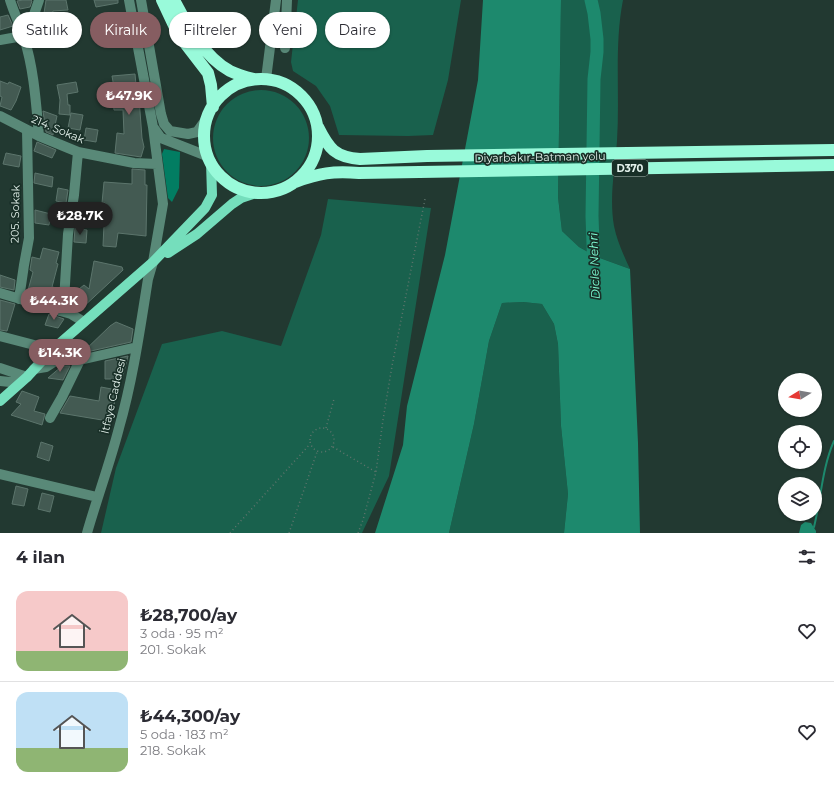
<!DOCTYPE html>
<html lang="tr">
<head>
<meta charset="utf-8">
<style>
  body { margin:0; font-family:Montserrat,sans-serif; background:#f7f7f7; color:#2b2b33; height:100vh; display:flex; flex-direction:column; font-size:15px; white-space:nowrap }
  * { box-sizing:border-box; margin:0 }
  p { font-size:13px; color:#7c7c81 }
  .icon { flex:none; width:22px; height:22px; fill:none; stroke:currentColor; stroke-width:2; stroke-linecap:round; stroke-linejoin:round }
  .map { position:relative; height:533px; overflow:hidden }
  .sheet { display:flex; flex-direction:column; background:#fff; flex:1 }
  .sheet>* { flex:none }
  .banner { position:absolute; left:12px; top:12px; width:400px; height:36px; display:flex; gap:8px }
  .needle { width:26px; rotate:259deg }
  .buttons { position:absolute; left:778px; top:373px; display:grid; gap:8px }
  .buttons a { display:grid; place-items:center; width:44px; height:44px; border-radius:50%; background:#fff; box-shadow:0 1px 3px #0004; font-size:20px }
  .price { position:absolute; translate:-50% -34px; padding:0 9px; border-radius:14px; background:#865d61; color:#fff; font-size:13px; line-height:26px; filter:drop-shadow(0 1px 2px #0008) }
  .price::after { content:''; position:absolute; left:50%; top:24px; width:12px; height:9px; margin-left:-6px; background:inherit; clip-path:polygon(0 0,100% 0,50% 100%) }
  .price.current { background:#222; color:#fff }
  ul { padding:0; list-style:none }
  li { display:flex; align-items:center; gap:12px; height:100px; padding:0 16px }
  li+li { border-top:1px solid #e1e1e2 }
  li span { display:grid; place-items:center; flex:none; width:112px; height:80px; border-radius:12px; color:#555 }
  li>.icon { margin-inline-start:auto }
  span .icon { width:48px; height:48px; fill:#fffc; stroke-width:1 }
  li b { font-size:17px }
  h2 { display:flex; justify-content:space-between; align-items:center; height:48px; padding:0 16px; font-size:17px }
  .pill { padding:0 14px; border-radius:18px; background:#fff; box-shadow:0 1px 3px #0004; font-size:14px; line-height:36px }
  .pill.current { background:#865d61; color:#fff }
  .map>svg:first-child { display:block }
</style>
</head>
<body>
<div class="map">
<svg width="834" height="533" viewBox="0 0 834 533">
  <rect width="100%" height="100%" fill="#223931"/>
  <path fill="#19614d" d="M298,0H461L448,80L433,135L408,136L339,135L330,106L316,86L293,71L291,62Z
    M561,0H623C614,46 620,94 617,141C615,169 609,197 614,226C617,241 624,256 630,269L597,257L579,247L562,231L558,197Z
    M213 138a48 48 0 1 1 96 0a48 48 0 1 1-96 0Z
    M328,199L431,208L389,476L362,533H101L116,468L162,344L222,331L281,346L321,235Z
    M523,302L542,304L554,324L558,344L561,426L568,494L564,533H449L474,424L489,341L502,303Z"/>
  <path fill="#027d62" d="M164,149L180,152L179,188L172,202L168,198L162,154Z"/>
  <path fill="#1d896d" d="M483,0H561L558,197L562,231L579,247L597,257L630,269L638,443L640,533H564L568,494L561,426L558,344L554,324L542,304L523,302L502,303L489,341L474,424L449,533H375L403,445L407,406L445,255L478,80Z
    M805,522L811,523L816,531V533H799L801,525Z"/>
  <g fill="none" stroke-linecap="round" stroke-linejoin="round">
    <path stroke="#1d896d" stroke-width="2" d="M814,527C821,499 822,468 834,441"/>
    <path stroke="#1d896d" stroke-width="13" d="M591,0L594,13L597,39V52L594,79L592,216L594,271"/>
  </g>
  <path fill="#435a52" stroke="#5c756c" d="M23,0H31L32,1L30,7L20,9L17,1Z
    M46,0H66L68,10L53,11L46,34L41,33Z
    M94,0H118V3L96,7Z
    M8,15L13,26L0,30V17Z
    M126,25L128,35L108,39L106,30Z
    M135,74L136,85H138L142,138L144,147L141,157L115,153L117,133L124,134L123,110H114L113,100L116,99L112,76Z
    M0,81L8,84L9,82L21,87L16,101L11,110L0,106L2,97L0,96Z
    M76,82L78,92L67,94L68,105H70V115L59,114L60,100L57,85Z
    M43,111L57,116L53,135L46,132Z
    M71,113L83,115L80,130L68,128Z
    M86,128L98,130L96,142L84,140Z
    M37,142L56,150L52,158L34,151Z
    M6,153L21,156L19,167L3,164Z
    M132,169L145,170V185H147L146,236L118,233L116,247L103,246L105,203H102L104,182L132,184Z
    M35,173L53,177L52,187L34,183Z
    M58,188L68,190L66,203L56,201Z
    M35,210L51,214L49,225L35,223Z
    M75,228L87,230L86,243L74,242Z
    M43,248L59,252L56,263L58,264L52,287L57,288L54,302L27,294L33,272L30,270L32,257L40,259Z
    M94,261L122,267L123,270L81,309L69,306L71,299L75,295L74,293L84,285L89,289Z
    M0,275L15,280L14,290L0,287Z
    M0,300L15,304L7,331L0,330Z
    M49,314L64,319L58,328L45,325Z
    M116,322L133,329L131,342L82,353L110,326Z
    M128,356L122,379H105V361Z
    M62,366H70L63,380L48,378Z
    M101,387L117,390L114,405L108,421L60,413L70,396L99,401Z
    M22,391L39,397L34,411L45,414L42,425L11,415L21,404L16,402Z
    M41,442L53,446L49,461L37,457Z
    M16,486L28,489L24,506L12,504Z
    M42,493L54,496L50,512L38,509Z"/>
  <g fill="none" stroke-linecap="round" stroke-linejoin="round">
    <path stroke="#60756d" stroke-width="1.5" stroke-dasharray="1 3" stroke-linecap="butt" d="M310 440a12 12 0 1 1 24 0a12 12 0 1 1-24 0Z
      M326,428L334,399
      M333,447L376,472
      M230,533L310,444
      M289,533L317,452
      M358,533L363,520L376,472L383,420L392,366L425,199"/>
    <path stroke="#598978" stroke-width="10" d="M10,0C14,13 20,25 24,38C34,69 36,103 39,136
      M141,0L161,114L164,124L170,131L188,134L197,132L207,118
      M0,40L17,37L24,38L29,29L39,0
      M285,48L287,0
      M266,79L276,0
      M0,116L39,136L78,152L134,163L157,164
      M154,128L161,138L207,156
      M0,293L71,314L84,322
      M19,299L24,265L29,238L27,130
      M60,311L64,301L68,234L74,195L78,152
      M0,336L38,346L51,351
      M0,368L27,377
      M34,369L46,367L57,360H80L137,347
      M0,381L20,383
      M50,418L62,397L80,360
      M0,474L97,497
      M87,533C97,498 110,463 119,428C133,379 140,329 148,279L153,262L163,204L153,127L129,0"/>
    <path stroke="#75debc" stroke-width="10" d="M168,253L197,234L232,204L241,198L256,193
      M0,401L27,377L51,351L153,262L205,208L212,195L211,162"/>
    <path stroke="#99fada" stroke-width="12" d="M162,0L178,34L208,73L211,85L213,107
      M174,0C187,25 204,57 230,71C238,75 246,77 254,79
      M204 136a57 57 0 1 1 114 0a57 57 0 1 1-114 0Z
      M318,127C329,149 335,157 360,159L427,156L834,150
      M295,182C320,173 332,171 359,173L834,165"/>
  </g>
  <g text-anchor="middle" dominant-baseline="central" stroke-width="3.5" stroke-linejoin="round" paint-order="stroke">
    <rect fill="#182f27" stroke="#a7b8b1" stroke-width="1" x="612" y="160" width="36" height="16" rx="3"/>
    <g font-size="10" font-weight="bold" fill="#e4f2ec">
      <text x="630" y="168">D370</text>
    </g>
    <g font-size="11" fill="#e4f2ec" stroke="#182f27">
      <text transform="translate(58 129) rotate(23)">214. Sokak</text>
      <text transform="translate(540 157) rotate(-1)">Diyarbakır-Batman yolu</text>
      <text transform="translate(15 214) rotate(-89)">205. Sokak</text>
      <text transform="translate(113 396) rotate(-77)">İtfaye Caddesi</text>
    </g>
    <g font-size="12" font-style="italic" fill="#80fed6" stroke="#182f27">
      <text transform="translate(594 266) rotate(-92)">Dicle Nehri</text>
    </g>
  </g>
</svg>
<div class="buttons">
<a><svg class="needle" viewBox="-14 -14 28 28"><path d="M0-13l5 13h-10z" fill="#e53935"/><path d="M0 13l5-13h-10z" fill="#7c7c81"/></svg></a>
<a><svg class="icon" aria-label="locate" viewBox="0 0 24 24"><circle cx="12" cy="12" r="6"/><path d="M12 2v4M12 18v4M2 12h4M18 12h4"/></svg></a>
<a><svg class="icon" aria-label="layers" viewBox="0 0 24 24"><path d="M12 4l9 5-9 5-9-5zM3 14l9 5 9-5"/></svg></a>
</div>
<b class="price" style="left:129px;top:116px">₺47.9K</b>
<b class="price current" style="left:80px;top:236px">₺28.7K</b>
<b class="price" style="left:54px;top:321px">₺44.3K</b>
<b class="price" style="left:60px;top:373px">₺14.3K</b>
<div class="banner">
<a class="pill">Satılık</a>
<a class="pill current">Kiralık</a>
<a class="pill">Filtreler</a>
<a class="pill">Yeni</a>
<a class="pill">Daire</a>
</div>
</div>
<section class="sheet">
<h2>4 ilan<svg class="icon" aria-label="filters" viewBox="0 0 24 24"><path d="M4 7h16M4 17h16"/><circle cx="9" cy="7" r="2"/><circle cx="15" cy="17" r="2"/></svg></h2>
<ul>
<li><span style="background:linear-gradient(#f6c9c9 75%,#8fb573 0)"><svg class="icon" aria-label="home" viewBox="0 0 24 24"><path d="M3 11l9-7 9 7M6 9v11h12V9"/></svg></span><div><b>₺28,700/ay</b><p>3 oda · 95 m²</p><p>201. Sokak</p></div><svg class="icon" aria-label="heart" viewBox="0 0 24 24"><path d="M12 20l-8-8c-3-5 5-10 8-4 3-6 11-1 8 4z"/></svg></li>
<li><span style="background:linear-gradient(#bfe0f5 70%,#8fb573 0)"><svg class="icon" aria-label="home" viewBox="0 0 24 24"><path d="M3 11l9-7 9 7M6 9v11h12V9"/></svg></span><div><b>₺44,300/ay</b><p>5 oda · 183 m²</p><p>218. Sokak</p></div><svg class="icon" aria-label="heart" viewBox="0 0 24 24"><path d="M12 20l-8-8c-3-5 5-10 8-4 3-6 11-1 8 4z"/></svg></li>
</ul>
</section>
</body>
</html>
